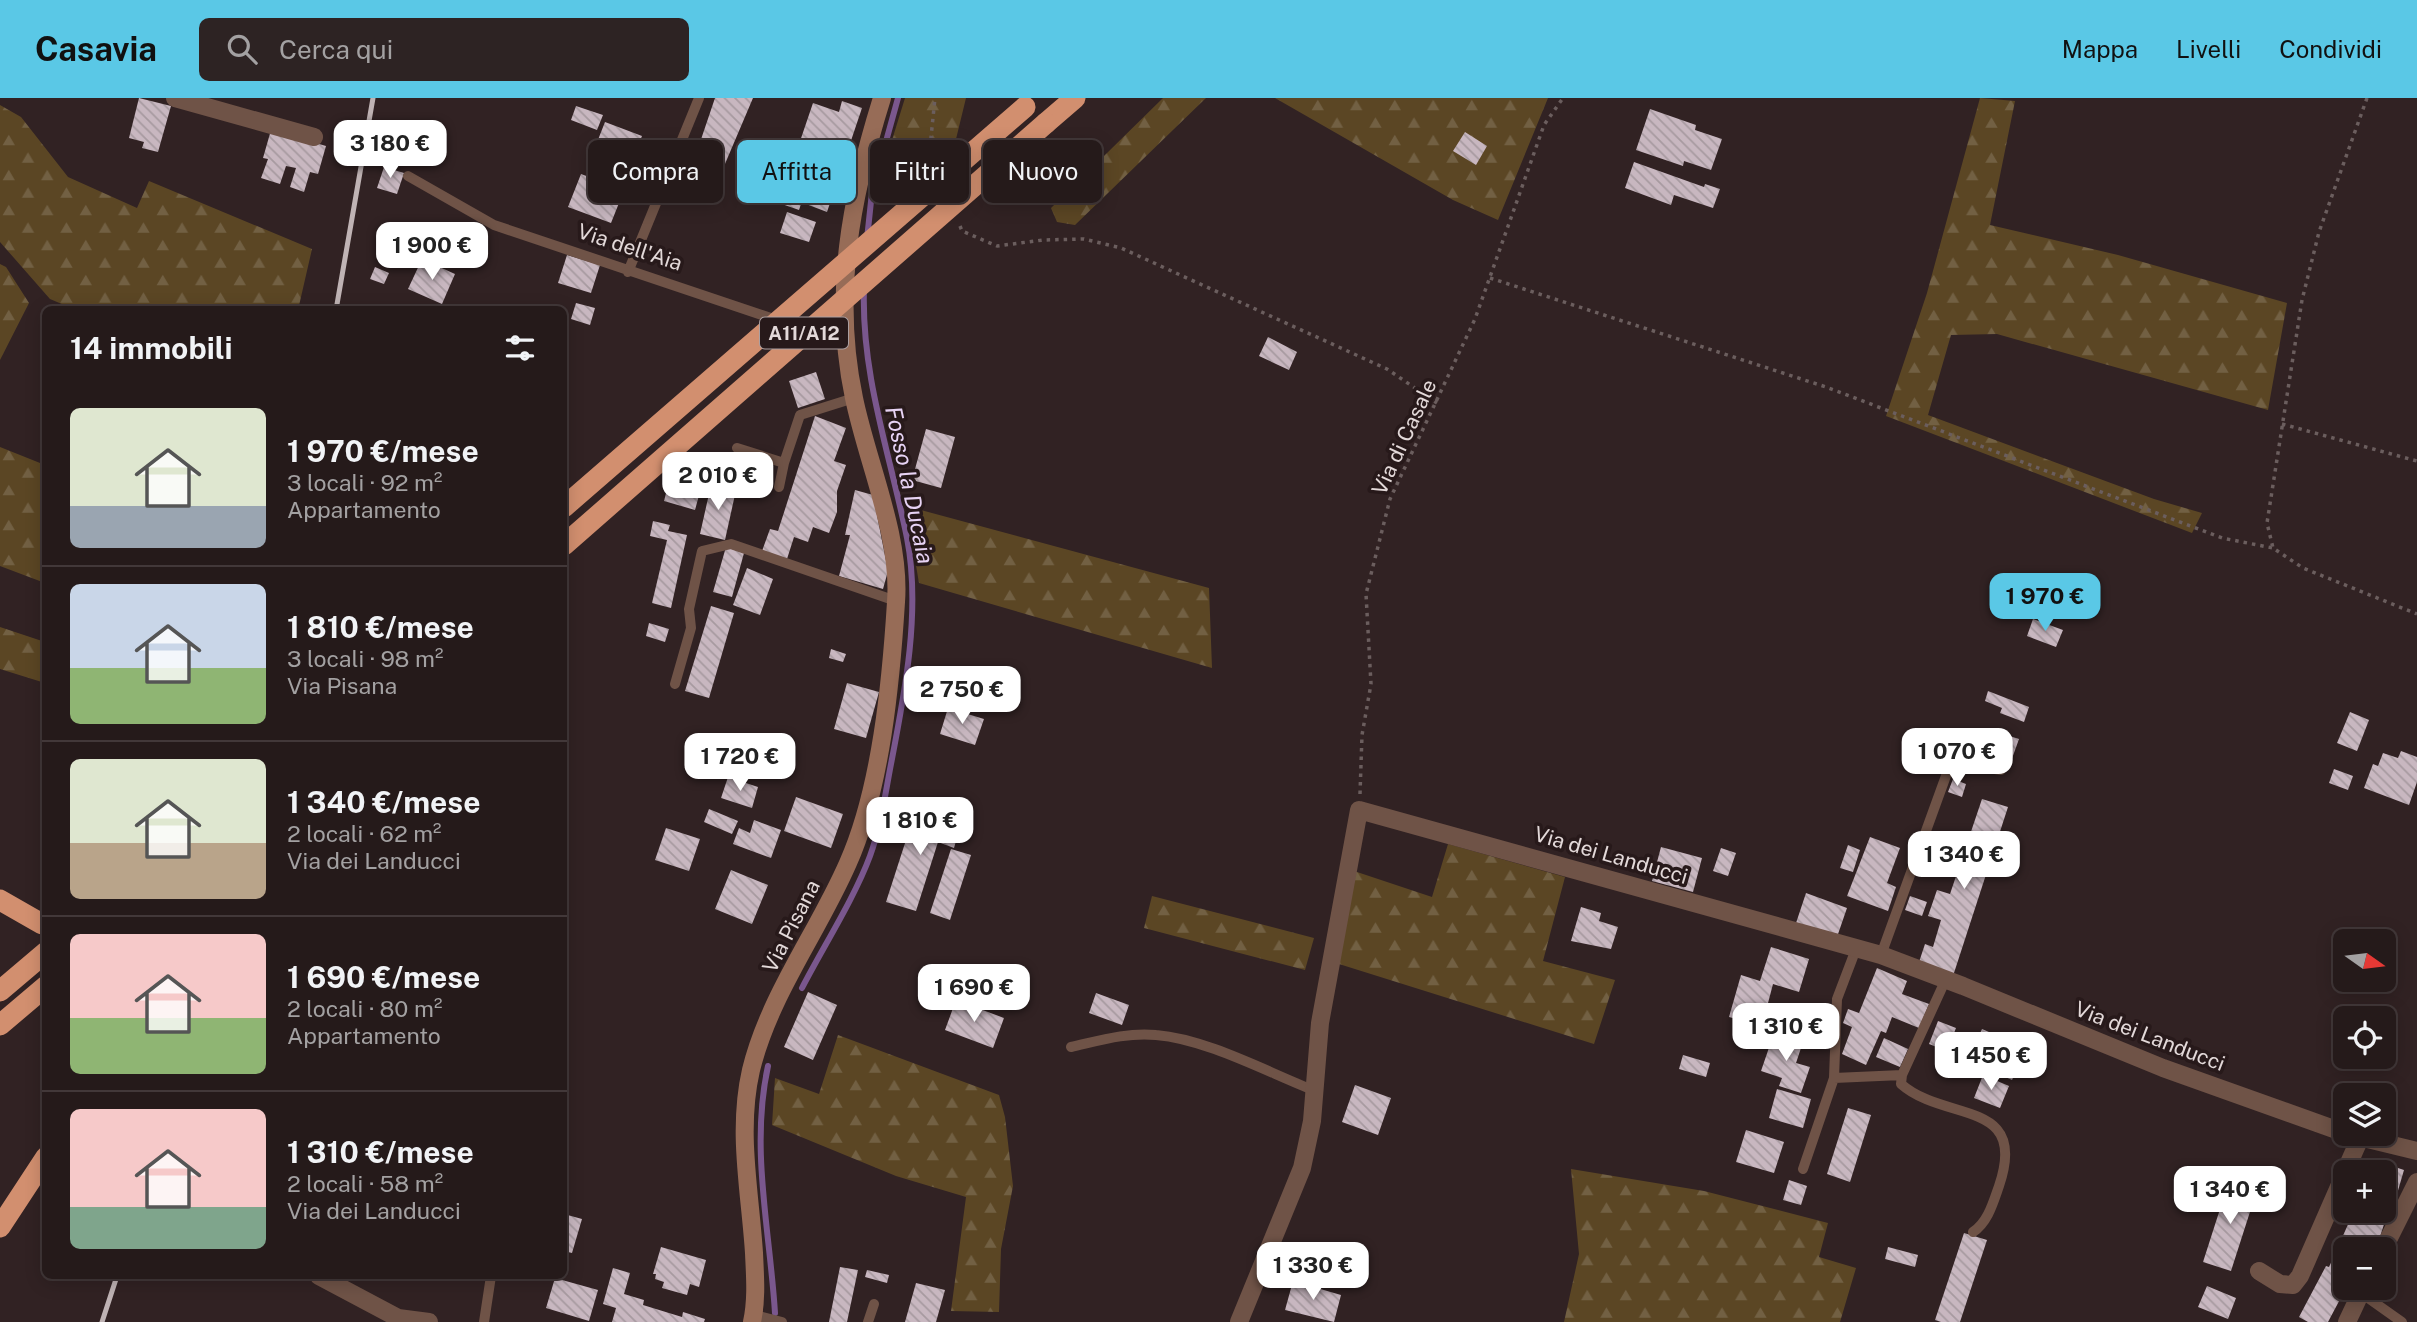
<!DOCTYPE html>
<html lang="it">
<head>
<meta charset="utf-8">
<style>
  body { margin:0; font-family:"Public Sans",sans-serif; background:#2d2323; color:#f1f3f6; height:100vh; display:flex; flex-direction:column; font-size:26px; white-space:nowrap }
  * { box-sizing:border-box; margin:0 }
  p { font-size:23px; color:#a3a1a2 }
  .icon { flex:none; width:38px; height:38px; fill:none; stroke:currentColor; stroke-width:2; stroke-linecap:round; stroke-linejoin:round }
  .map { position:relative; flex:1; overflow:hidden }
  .sheet { position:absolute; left:42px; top:208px; width:525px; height:973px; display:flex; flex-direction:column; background:#251a1a; border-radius:10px; box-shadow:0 4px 18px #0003,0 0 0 2px #423839 }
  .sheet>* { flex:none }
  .guide { position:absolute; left:588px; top:42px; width:665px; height:63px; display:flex; gap:14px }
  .needle { width:46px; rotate:104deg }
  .buttons { position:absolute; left:2333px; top:831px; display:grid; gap:14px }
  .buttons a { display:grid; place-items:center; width:63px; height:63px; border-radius:10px; background:#251a1a; box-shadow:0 4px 18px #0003,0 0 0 2px #423839; font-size:35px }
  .price { position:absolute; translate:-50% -60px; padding:0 16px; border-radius:14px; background:#fff; color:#222; font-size:23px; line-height:46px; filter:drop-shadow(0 2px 4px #0008) }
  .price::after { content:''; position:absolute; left:50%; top:42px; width:21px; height:16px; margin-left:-10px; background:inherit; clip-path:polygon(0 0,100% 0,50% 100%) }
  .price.on { background:#5ac8e6; color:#111 }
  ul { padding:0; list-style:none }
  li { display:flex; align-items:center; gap:21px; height:175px; padding:0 28px }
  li+li { border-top:2px solid #423839 }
  li span { display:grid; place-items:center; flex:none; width:196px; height:140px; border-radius:10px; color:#555 }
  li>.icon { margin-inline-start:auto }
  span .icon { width:84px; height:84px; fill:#fffc; stroke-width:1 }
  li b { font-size:30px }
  h2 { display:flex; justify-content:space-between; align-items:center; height:84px; padding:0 28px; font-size:30px }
  .chip { padding:0 24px; border-radius:10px; background:#251a1a; box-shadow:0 4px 18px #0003,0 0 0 2px #423839; font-size:24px; line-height:63px }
  .chip.on { background:#5ac8e6; color:#111 }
  header { display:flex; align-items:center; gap:42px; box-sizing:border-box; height:98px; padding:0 35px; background:#5ac8e6; color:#111 }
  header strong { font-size:33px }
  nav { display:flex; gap:38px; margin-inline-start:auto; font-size:24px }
  .search { width:490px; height:63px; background:#2d2323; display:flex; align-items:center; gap:18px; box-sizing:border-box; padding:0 24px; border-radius:10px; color:#a3a1a2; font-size:26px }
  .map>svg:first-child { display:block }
</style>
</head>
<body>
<header>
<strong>Casavia</strong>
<div class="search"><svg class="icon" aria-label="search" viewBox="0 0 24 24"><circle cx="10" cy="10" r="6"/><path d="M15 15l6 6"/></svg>Cerca qui</div>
<nav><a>Mappa</a><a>Livelli</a><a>Condividi</a></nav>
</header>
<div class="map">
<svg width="2417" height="1224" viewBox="0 0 2417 1224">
  <defs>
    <pattern id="forest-firs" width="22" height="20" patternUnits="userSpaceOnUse" patternTransform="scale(1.75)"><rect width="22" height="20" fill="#5b4624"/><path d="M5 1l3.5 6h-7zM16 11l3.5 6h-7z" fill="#726043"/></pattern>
    <pattern id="building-back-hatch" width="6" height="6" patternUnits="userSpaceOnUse" patternTransform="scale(1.75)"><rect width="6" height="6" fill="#c8b7c0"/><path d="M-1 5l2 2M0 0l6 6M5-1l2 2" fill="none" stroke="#a79aa0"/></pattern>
  </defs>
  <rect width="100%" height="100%" fill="#312223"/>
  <path fill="url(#forest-firs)" d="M905,0H966L956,41L891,97L876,94Z
    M1163,0H1206L1075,127L1057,124L1051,110Z
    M1275,0H1548L1498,122L1453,102Z
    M1980,0L2015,3L1990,127L2118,157L2287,205L2268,312L1997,236L1951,237L1928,317L2154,401L2202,415L2192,435L1886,318L1927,195Z
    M0,7L21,19L68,79L137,110L149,83L312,151L298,212H76L50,201L0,144Z
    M0,166L6,169L29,205L0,262Z
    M0,349L45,367V485L0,468Z
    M906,408L1209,490L1212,570L919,485Z
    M0,529L45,544V585L0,571Z
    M1448,746L1565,779L1543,863L1615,882L1594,946L1339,866L1354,773L1432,799Z
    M1152,798L1314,840L1305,872L1144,830Z
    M838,937L999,997L1005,1019L1013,1088L1001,1151L999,1214L951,1213L966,1099L896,1078L772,1027L775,980L819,996Z
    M1571,1071L1704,1093L1828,1125L1819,1159L1856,1170L1840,1224H1564L1579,1156Z"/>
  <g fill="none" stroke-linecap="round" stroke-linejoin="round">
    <path stroke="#7a578e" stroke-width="6" d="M867,141L872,94L898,0
      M802,890C823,849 854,801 870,758C881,728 885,697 891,666C905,594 921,512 907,440C890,356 861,277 864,190
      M768,968C750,1050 770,1133 775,1215"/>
  </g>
  <path fill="url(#building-back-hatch)" d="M139,0L171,8L158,54L142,50L144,44L129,40Z
    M715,0H753L719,80L692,68Z
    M842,3L862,10L827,114L806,106L813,87L808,85L799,112L779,105L813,5L839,14Z
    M576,8L603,17L597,32L571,22Z
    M1650,11L1696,27L1695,32L1722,41L1711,72L1684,63L1683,68L1636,52Z
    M605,24L642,38L635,55L628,52L622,68L592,57Z
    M271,32L326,48L318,76L310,74L304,94L290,89L296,70L286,68L280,86L261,80L268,61L263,60Z
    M1465,34L1487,48L1476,67L1453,53Z
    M1634,64L1704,89L1705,86L1720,91L1713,110L1674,97L1671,107L1625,90Z
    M384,69L404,75L397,96L377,90Z
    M581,76L616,89L611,102L619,105L611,125L568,109Z
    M787,114L816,124L809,144L780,135Z
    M567,157L600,167L591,195L558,185Z
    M422,161L455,176L442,206L408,191Z
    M375,169L389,175L384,186L370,181Z
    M576,205L595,210L590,227L571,221Z
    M1268,239L1297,254L1289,272L1259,258Z
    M816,274L825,301L798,310L789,283Z
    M815,318L846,330L834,363L846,367L837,393V414L829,435L813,429L808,444L794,439L787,461L762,453L770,431L778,433Z
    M926,331L955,339L941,390L912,382Z
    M693,360L708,364L695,412L664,403L673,368L690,372Z
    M711,387L736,392L725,442L700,436Z
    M855,392L873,397L888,473L883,491L839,478L850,437H845Z
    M653,423L670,427L668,433L687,437L671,510L652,505L667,442L650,438Z
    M726,449L744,455L732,499L713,494Z
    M747,470L773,481L760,517L733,507Z
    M711,508L734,515L709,600L685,593Z
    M2033,521L2063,532L2056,549L2027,538Z
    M649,525L669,531L665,544L646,538Z
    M831,551L846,556L843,564L829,560Z
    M847,585L879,594L866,640L834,631Z
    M1988,593L2029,609L2024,624L2000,615L2002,610L1985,603Z
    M948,610L984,621L975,647L940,636Z
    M2350,614L2369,622L2357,653L2337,645Z
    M2000,635L2019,641L2009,669L1990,662Z
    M2401,653L2417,659V684L2409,707L2364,690L2373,666L2378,668L2383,655L2398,660Z
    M2334,671L2353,678L2348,692L2329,685Z
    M728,679L758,689L752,710L721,700Z
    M1953,681L1966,686L1962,699L1948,694Z
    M796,699L843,716L831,750L784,733Z
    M1982,701L2008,709L1953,878L1918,867L1925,846L1933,849L1941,822L1928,818L1937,792L1950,796Z
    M709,711L738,723L732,736L704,724Z
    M916,711L961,726L954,750L938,744L916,813L886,804Z
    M754,722L781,732L771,760L733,746L739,730L750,735Z
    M666,730L700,741L689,773L655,762Z
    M1870,739L1900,750L1887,785L1896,789L1888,813L1847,798Z
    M1848,747L1860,752L1853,774L1840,770Z
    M1661,749L1702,760L1693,794L1652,783Z
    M1721,750L1736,755L1728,778L1713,773Z
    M951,751L971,757L950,822L930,815Z
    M731,772L768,787L752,826L715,811Z
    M1806,795L1847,810L1837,839L1796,825Z
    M1910,798L1927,804L1922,818L1905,812Z
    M1581,809L1601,815L1599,823L1618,829L1611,851L1571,843Z
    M1771,849L1809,861L1799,894L1773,886L1762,928L1729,919L1741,877L1760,883Z
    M1877,870L1907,883L1902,896L1929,906L1919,930L1892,919L1886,935L1881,933L1866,967L1842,956L1852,929L1843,925L1848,911L1859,915Z
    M808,894L837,907L813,962L784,949Z
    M1096,895L1129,907L1122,927L1089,915Z
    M956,902L1004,920L993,950L945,932Z
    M1938,923L1956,930L1947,953L1929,946Z
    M1982,931L2026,950L2012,982L1968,962Z
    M1774,935L1803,944L1796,965L1810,969L1801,995L1779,988L1782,980L1761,973Z
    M1884,940L1908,951L1900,969L1876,959Z
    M1683,957L1710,965L1706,979L1679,971Z
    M1983,977L2009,988L2000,1010L1974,1000Z
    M1355,987L1391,1000L1378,1037L1342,1024Z
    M1777,991L1811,1001L1803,1030L1769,1020Z
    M1848,1010L1871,1017L1850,1084L1827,1076Z
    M1746,1032L1784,1044L1774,1075L1736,1064Z
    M2368,1060L2404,1072L2397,1096L2394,1095L2378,1145L2372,1143L2368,1152H2345L2346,1190L2328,1224H2308L2299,1219L2326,1168L2329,1169L2354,1113H2384V1074H2364Z
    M1789,1082L1807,1088L1801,1107L1783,1102Z
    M2229,1083L2257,1092L2231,1173L2203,1164Z
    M564,1116L582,1121L572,1155L564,1153Z
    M1964,1135L1987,1142L1960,1224H1941L1935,1222Z
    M661,1149L706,1162L699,1189L690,1186L687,1197L662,1190L664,1184L655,1181L656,1176H653Z
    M1888,1149L1918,1157L1915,1169L1885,1161Z
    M840,1169L858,1172L847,1224H829Z
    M613,1170L630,1175L624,1196L644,1202L643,1207L682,1219L683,1214L705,1221L704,1224H612L616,1210L603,1206Z
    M867,1172L889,1177L887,1185L865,1179Z
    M555,1180L598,1192L589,1223L546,1210Z
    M1293,1183L1341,1197L1334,1224L1285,1212Z
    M916,1185L945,1192L936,1224H905Z
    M2207,1188L2236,1200L2228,1221L2198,1209Z"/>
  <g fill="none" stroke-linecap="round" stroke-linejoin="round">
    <path stroke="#6b5e5e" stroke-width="3.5" stroke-dasharray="3.5 5" stroke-linecap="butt" d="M2367,0L2319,134L2302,202L2267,425L2273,450L2303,470L2417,516
      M932,66L929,59L935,0
      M960,128L962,133L997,148L1043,142L1084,141L1121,150L1387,271L1437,305
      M1490,180L1826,289L2222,440L2273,450
      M2282,326L2417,363
      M1360,696L1362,637L1371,586L1366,496L1390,401L1475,221L1544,27L1563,0"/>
    <path stroke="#6f5347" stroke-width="10" d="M408,78L494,127L845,245
      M628,174L699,0
      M737,350L784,365L800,317L854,300
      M779,389L784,365
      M675,586L691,530L689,511L702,453L731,446L896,503
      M1881,857L1951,664L2001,672
      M1946,881L1902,977L1901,986C1945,1025 2029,1000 1999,1088C1993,1105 1988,1124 1973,1134
      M1071,949C1098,943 1127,934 1156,937C1206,941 1265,973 1313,992
      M1834,980L1902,977
      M1803,1071L1834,980L1837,901L1856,851
      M2361,1195L2402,1224
      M754,1217L782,1224
      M484,1224L491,1178
      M868,1224L874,1206"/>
    <path stroke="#6f5347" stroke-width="18" d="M175,0L314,39
      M2347,1036L2417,1053
      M2345,1074L2360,1040
      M2383,1152L2417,1084
      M2259,1173L2280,1186L2293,1187L2300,1178L2345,1075
      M319,1178L398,1220L429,1224
      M1239,1224L1302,1070L1312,1023L1320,925L1359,712L1881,857L1963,888L2163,970L2345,1035
      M2347,1224L2363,1190"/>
    <path stroke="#976c57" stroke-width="18" d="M752,1224C757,1201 755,1178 754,1155C750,1093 737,1033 751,972C769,898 818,834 848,765C881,691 891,584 896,504C901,438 867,364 854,300C832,196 851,99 882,0"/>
    <path stroke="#d28f6f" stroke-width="21" d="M1046,25L1075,0
      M0,802L42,826
      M0,893L46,854
      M0,927L46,888
      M0,1129L46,1059"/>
    <path stroke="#bfb3b4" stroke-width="5" d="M336,212L373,0
      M102,1224L117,1178"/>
    <path stroke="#d28f6f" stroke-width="21" d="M564,409L1025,9
      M564,447L1046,25"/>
  </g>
  <g text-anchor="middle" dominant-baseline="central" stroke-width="7" stroke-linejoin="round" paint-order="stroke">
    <rect fill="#27191a" stroke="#ab9fa0" stroke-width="2" x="760" y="219.5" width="88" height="31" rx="5"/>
    <g font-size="19" font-weight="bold" fill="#e3d9d9">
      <text x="804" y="235">A11/A12</text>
    </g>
    <g font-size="21" fill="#e3d9d9" stroke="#27191a">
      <text transform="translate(630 149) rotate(18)">Via dell'Aia</text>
      <text transform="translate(1404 339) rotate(-65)">Via di Casale</text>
      <text transform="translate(1611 757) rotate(16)">Via dei Landucci</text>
      <text transform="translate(791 828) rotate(-63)">Via Pisana</text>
      <text transform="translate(2150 938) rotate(21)">Via dei Landucci</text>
    </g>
    <g font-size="23" font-style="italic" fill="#e7d3f4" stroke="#27191a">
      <text transform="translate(910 387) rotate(78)">Fosso la Ducaia</text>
    </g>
  </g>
</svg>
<div class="buttons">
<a><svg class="needle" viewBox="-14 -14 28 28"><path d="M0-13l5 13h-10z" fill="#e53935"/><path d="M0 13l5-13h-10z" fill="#a3a1a2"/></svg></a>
<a><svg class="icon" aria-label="locate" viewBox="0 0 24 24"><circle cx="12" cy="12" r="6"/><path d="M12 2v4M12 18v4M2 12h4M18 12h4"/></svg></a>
<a><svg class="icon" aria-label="layers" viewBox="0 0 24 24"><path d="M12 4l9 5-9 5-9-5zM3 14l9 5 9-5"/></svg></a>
<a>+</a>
<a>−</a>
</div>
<b class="price" style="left:390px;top:82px">3 180 €</b>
<b class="price" style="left:432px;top:184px">1 900 €</b>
<b class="price" style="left:718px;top:414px">2 010 €</b>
<b class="price on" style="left:2045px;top:535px">1 970 €</b>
<b class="price" style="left:962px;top:628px">2 750 €</b>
<b class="price" style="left:1957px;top:690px">1 070 €</b>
<b class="price" style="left:740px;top:695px">1 720 €</b>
<b class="price" style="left:920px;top:759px">1 810 €</b>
<b class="price" style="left:1964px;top:793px">1 340 €</b>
<b class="price" style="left:974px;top:926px">1 690 €</b>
<b class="price" style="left:1786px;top:965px">1 310 €</b>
<b class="price" style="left:1991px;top:994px">1 450 €</b>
<b class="price" style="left:2230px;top:1128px">1 340 €</b>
<b class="price" style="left:1313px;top:1204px">1 330 €</b>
<div class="guide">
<a class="chip">Compra</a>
<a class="chip on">Affitta</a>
<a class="chip">Filtri</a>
<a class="chip">Nuovo</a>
</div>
<section class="sheet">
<h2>14 immobili<svg class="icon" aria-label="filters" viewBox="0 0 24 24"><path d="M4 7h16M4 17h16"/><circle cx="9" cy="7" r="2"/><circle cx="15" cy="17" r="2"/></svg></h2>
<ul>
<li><span style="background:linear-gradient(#dfe7d0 70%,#9aa5b1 0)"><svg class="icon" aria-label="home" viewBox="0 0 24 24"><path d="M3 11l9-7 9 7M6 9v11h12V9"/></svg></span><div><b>1 970 €/mese</b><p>3 locali · 92 m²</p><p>Appartamento</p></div></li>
<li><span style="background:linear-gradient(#c9d6e8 60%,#8fb573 0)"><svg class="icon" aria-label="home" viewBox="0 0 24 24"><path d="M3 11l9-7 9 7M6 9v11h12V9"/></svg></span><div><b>1 810 €/mese</b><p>3 locali · 98 m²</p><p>Via Pisana</p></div></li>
<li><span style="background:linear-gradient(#dfe7d0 60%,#b9a48a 0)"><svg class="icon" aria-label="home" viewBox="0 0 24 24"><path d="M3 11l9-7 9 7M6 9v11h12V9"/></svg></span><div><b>1 340 €/mese</b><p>2 locali · 62 m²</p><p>Via dei Landucci</p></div></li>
<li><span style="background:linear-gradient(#f6c9c9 60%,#8fb573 0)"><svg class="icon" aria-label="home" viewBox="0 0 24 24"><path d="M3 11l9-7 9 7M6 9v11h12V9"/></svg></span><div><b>1 690 €/mese</b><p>2 locali · 80 m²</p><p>Appartamento</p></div></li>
<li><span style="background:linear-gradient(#f6c9c9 70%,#7fa58c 0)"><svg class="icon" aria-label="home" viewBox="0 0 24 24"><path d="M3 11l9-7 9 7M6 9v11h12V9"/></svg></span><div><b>1 310 €/mese</b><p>2 locali · 58 m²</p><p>Via dei Landucci</p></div></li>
</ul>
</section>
</div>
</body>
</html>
